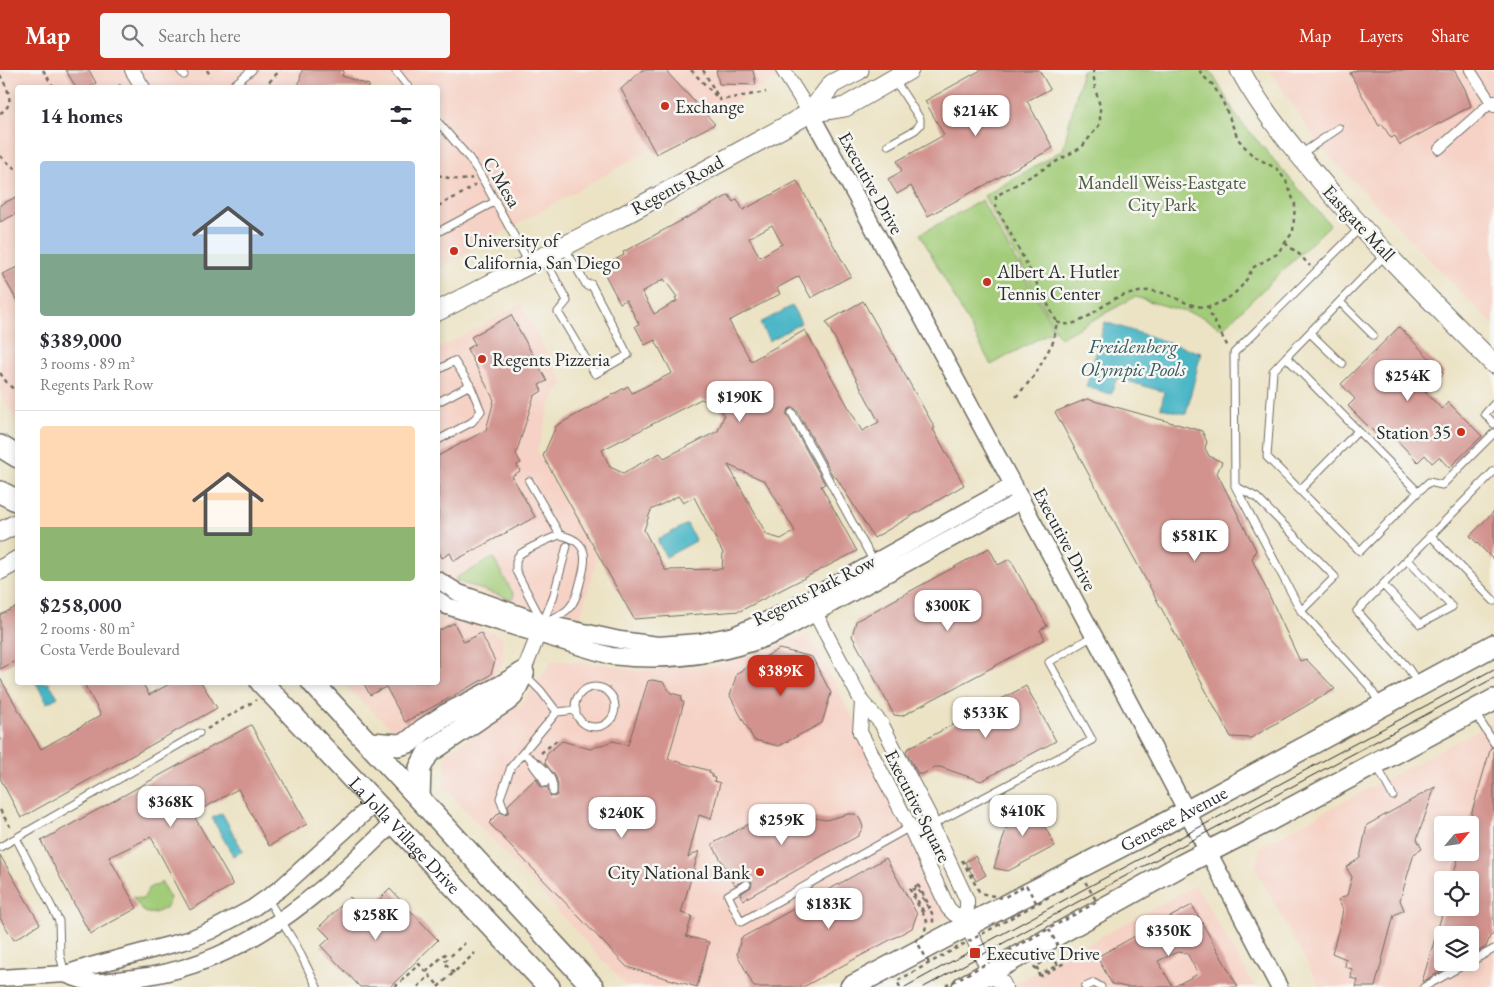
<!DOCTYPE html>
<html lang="en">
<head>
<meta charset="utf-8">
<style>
  body { margin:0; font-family:"EB Garamond",serif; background:#f7f7f7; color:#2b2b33; height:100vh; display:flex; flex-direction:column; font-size:19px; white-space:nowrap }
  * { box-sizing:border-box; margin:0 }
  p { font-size:16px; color:#7c7c81 }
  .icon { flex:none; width:28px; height:28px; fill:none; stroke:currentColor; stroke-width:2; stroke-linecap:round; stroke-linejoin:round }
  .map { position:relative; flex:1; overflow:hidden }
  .details { position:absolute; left:15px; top:15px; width:425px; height:600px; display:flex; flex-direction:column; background:#fff; border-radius:5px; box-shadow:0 2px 8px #0003 }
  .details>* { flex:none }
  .needle { width:32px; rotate:61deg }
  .tools { position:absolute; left:1434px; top:746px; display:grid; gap:10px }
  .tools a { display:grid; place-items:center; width:45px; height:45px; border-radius:5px; background:#fff; box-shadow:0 2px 8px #0003; font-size:25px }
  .price { position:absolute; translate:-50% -42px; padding:0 11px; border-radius:10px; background:#fff; color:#222; font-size:16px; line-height:32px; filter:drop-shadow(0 1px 2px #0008) }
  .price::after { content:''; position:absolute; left:50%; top:30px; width:15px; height:11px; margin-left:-8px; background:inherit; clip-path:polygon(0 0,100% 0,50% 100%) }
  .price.on { background:#c8321e; color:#fff }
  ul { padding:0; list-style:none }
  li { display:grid; align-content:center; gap:10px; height:265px; padding:0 25px }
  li+li { border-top:1px solid #e1e1e2 }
  li span { display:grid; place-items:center; height:155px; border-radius:5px; color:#555 }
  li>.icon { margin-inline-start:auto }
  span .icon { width:90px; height:90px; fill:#fffc; stroke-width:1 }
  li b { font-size:21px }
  h2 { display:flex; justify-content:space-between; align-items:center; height:60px; padding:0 25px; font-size:21px }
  header { display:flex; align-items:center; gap:30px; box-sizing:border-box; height:70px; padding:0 25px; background:#c8321e; color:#fff }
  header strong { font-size:24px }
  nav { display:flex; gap:28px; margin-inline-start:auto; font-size:18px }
  .search { width:350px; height:45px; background:#f7f7f7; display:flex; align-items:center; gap:12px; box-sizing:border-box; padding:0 18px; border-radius:5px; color:#7c7c81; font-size:19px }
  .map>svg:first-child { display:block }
</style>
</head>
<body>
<header>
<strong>Map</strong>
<div class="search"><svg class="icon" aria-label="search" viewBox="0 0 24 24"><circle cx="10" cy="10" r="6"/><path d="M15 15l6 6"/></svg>Search here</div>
<nav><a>Map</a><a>Layers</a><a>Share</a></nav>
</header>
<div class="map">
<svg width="1494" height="917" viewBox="0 0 1494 917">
  <rect width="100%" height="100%" fill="#f6f6f2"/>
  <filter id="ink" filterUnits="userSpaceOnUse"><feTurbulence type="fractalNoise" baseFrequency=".02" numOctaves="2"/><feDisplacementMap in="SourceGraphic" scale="10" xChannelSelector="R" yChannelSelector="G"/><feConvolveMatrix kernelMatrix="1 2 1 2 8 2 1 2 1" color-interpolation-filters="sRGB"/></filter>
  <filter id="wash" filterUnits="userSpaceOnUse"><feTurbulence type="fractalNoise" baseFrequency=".0096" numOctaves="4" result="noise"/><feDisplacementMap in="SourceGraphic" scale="20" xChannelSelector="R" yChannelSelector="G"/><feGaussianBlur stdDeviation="1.12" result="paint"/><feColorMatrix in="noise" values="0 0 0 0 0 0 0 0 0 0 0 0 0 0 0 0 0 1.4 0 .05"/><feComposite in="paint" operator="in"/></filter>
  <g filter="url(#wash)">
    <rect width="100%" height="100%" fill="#ece3c5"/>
    <path fill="#f6d1c5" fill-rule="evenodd" d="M0,0H792L438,199V18H18L17,353L0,321Z
      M1269,0H1494V256L1319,75Z
      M521,234L563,314L551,333L537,381L597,489L579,551L448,513L438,500V279Z
      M438,540L502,567L504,592L484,617L399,665L341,613L438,612Z
      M808,564L956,841L812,917H627L444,717L446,683L521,634L553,590L609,595L638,601L714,596Z
      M1494,651V917H1320L1255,798L1261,776ZM1442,755H1470V782H1442ZM1442,810H1470V838H1442ZM1442,865H1470V892H1442Z
      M1196,815L1255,917H1008Z"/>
    <path fill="#a2cc78" stroke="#667c52" d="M1082,0H1210L1237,47L1330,155L1222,259L1203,247L1135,227L1060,268L984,126L1063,80Z
      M982,130L1054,260L991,295L920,164Z
      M493,488L514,525L513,528L511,529L456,511V508Z
      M161,812L170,828L166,838C147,848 143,844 133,827L142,829C151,821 143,817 159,815Z"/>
    <path fill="#4ab6c6" stroke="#3a7078" d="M792,236L801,253L769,271L760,253Z
      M1105,252L1201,283L1186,344L1161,338L1164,322L1117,308L1111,324L1086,317Z
      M687,454L696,471L666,487L657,470Z
      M36,613H49L58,627L47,633Z
      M222,743L243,781L233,786L212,748Z"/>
    <g id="blocks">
      <path fill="#d2928d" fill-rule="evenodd" d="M66,0H89L96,13L89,18H76Z
        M302,0H344L342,6L369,15V18H298Z
        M642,0H665L715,54L656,84L621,19Z
        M716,0H753L756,15L719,14Z
        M981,0H1039L1050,19L1027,31L1053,78L928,146L911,116L897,124L888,109L902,101L897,91L944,65L925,31Z
        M1357,0H1454L1465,19L1471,36L1400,75L1395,66L1391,68L1382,54L1379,56L1350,3Z
        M797,111L851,206L811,228L799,206L777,218L780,224L729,251L751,291L805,260L862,361L879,352L826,252L863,231L935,358L933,359L964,415L874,468L836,407L834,408L797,340L794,338H790L787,341V345L825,414L821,416L857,481L740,541L634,549L543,386L556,356L628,316L632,323L672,303L655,270L645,275L635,256L639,254L626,230L620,233L601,197L624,185L623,182L729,125L733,132L737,129L743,140ZM772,155L782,174L760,187L749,168ZM664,209L677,227L675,228L677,231L654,244L642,222ZM701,329L720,337L724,346L718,361L664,388L660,383L623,403L610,397L602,380ZM728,395L765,411L795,461L781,469L767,465ZM678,426L683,433L694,427L723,483L722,499L665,500L644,460L651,440Z
        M18,126V143L0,152V135Z
        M18,197V233L2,204Z
        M511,245L547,311L539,315L542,321L534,326L516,384L521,393L517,395L520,401L512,406L535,447L454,491L450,483L442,488L438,480V386L486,360L494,330L467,279L475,274L471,267Z
        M1399,257L1444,303L1425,322L1442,339L1448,332L1482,366L1449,398L1439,387L1432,393L1425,385L1418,392L1387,360L1379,367L1348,336L1355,329L1341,314Z
        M1087,329L1202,361L1207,372L1205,378L1209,386L1222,392L1217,403L1256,480L1252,489L1300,591L1306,589L1335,619L1251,668L1231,667L1055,342Z
        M1494,441V490L1470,466Z
        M989,478L998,495L1010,489L1047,556L1040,560L1045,569L902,646L894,645L852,566L856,551Z
        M18,536V590L0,599V545Z
        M454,553L464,572L481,563L495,591L491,604L486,608L405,652L386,617L370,625L363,612H438V561Z
        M779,579L812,587L831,623L822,653L779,676L754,670L730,626L737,603Z
        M0,608L41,679L101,645L83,612H142L149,625L173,612H201L217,638L21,748L0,708Z
        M652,610L663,612L671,623L682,626L681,631L684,632L668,689L710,701L709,703L712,704V707L715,708L714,711L720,713L711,749L699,745L688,788L699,781L681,843L692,846L686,866L709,872L697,917L627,897L489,753L500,742L504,744L508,743L509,739L508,735L536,708L541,717L548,718L550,726L554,727L557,725L558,715L556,707L545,693L547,684L562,671L590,679L613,671L628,675L648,611Z
        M1026,616L1056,671L981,711L940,697H935L923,704H918L906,682L907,679Z
        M251,655L307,754L269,776L238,719L193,744L233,815L190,840L151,767L109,787L137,838L90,864L41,771Z
        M1491,677L1494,678V864L1490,866L1486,877L1470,886V865H1442V892H1457L1422,912L1444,838H1470V810H1452L1460,782H1470V755H1468Z
        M1435,717L1417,769L1422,779L1414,784L1400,830L1404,840L1394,845L1375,917H1356L1358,910L1351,908L1352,899L1345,897L1346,889L1332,883L1341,850L1343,839L1338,830L1347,825L1352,807L1346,797L1360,788L1367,755Z
        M1016,727L1031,730L1055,776L1008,801L994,798Z
        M778,738H789L805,742L815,748L826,750L848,744H855L860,749L863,757L858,766L743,830L740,824L751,817L752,812L747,809L735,815L712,774Z
        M0,785L40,854L14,870L0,848Z
        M975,786L986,805L976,811L965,792Z
        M886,788L917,844L912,858L803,917H754L737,884L741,868Z
        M390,819L438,870L390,917H360L321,876L330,868L319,857L350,827L366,843Z
        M1192,835L1238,917H1126L1112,914L1097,887ZM1177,882L1187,883L1198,904L1173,917L1158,891Z"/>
    </g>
  </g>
  <g filter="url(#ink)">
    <use href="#blocks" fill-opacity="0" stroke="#6f6b61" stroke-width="1"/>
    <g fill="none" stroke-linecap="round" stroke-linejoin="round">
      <defs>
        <path id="service" d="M180,0L184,5
          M395,0L409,18
          M230,18L252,0
          M438,52L469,88L480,104L529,193
          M888,75L915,60L920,55V49L894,9
          M1301,84L1339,58
          M1360,158L1234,283L1235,416L1301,541L1369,616L1380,634
          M438,162L496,131
          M544,187L567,231L558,242L595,304L628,285L591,214L587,216L564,177
          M1340,232L1373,265
          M1310,263L1342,294
          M1286,287L1273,301L1267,387L1360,481L1418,422L1286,287L1385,185
          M438,300L454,291L470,315
          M438,332L470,315L481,341L472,352L438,370
          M1494,334L1485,344L1494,354
          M792,343L874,492
          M529,411L560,465
          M1235,416L1256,427L1335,507L1301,541
          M1300,420L1358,361
          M1418,422L1429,412L1442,415L1494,363
          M560,465C590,471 587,490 580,513C578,522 576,530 570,537C565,544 551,549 543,553L516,501C516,495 515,489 519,485C526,479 551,468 560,465Z
          M1430,465L1494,531
          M1383,515L1420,554L1452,537L1407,489
          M543,552L553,528L567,476
          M1418,613L1408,598L1357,541L1494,401
          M575 637a20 20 0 1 1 40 0a20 20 0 1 1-40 0Z
          M557,642L576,640
          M1475,643L1494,673
          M523,683C536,693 555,702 553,722
          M530,688C533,700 542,703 545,713
          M1377,696L1393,726
          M504,739L500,728L511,697L557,642L541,621L525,605
          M932,755L1092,670L1049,592L1093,566
          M16,768L199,663
          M0,777L16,768L59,851L60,885L65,904
          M747,814L728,825L741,852L910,757
          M267,828L296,875L317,917
          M1470,892L1494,879
          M1085,917L1094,913L1101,917
          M1424,917L1469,892"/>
        <path id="pedestrian" d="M1470,0L1494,37
          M1439,79L1494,30"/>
        <path id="minor" d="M132,0L143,18
          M783,0L810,43
          M811,535L862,632L881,653L929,745L932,755L967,830V838L963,847
          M523,603L542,555
          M862,632L860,662L910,757L948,838L954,844L963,847L992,908L1002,911L1005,917"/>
        <path id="tertiary" d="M810,43C970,332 1126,624 1279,917
          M438,510L459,523L543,553L620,570L658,575L700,572L734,565L783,543L1014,415
          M438,530L447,536L475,545L611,586C669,593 724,586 778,563L1022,430
          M65,904C73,907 82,911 91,912C104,913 120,909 133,908C240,897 320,825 393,753
          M0,908L65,904L87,897L188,870L212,860L253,838L281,818L375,733"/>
        <path id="secondary" d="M1240,0C1265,46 1299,85 1333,125C1384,184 1439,239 1494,294
          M810,43L832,14L859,0
          M438,241L617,149L810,43L845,37L909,0
          M0,462L18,453
          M0,500L18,490"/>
        <g id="primary">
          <path d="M0,376L18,387"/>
          <path d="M0,422L18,431"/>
          <path id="s1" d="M261,612L549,917"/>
          <path d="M312,612L593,917"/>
          <path d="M370,673L399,675L409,672L424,659L446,645L502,616L523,603"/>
          <path d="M419,728L420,698L428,683L481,647L506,631L512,626L523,603"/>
          <path id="s2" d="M851,917L968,855L1162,755L1494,575"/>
          <path d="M963,917L1182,795L1243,764L1494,630"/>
        </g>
      </defs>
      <use href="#service" stroke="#6f6b61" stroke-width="9"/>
      <use href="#pedestrian" stroke="#6f6b61" stroke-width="12"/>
      <use href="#minor" stroke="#6f6b61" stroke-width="16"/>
      <use href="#tertiary" stroke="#6f6b61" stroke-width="19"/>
      <use href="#secondary" stroke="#6f6b61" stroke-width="21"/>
      <use href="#primary" stroke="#6f6b61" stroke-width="24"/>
      <path stroke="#6f6b61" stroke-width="2.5" stroke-dasharray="4 4" stroke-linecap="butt" d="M43,0L54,18
        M207,0L211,7
        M691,0L716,26
        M703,0L720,30L766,22
        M0,5C7,18 17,34 0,43
        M118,18L121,14
        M264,18L280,0
        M0,86L18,101
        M438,105C448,108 462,112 472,108
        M438,136L465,122L476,114
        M1285,173L1300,185L1310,196
        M1209,236V242L1228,277
        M1057,252C1079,263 1102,231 1122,226C1131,224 1143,220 1152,221C1173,222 1190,241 1211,236C1229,231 1246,216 1252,198L1277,184L1293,162L1295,134L1286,111L1277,99L1252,85L1238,69L1223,32L1213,15L1203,6L1199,0
        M0,303L8,314L18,323
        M1016,327L1035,305L1053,272L1057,252L996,136V126L1082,77L1100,54V36L1095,18L1093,0
        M207,659L256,630
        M541,683L557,670
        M0,740L12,760
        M967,799L974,795
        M970,806L977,802
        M918,815L910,820L922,842
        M923,841L912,820L917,818L933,845V855
        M1034,896L1039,905L1058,895L1053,887
        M426,902L445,884L448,888
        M454,903L444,892L465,873
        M395,917L419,894L439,916
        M418,917L430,905
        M438,917L475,883"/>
      <use href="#service" stroke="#fff" stroke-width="7"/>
      <use href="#pedestrian" stroke="#fff" stroke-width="10"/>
      <use href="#minor" stroke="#fff" stroke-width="14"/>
      <use href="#tertiary" stroke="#fff" stroke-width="16"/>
      <use href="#secondary" stroke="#fff" stroke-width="19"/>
      <use href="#primary" stroke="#fff" stroke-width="21"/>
      <path stroke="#2b2b2b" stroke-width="1" d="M905,917L1088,817L1494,599
        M924,917L1092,824L1494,608"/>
      <path stroke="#6f6b61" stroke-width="2.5" stroke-dasharray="4 4" stroke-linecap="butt" d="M962,790L980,823L1003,828L1026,815L1037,834
        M918,815L930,837L923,841
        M922,842L927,851L924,865L916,870L929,893
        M1049,859L1066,892L1041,906L1036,896L1053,887
        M900,917L897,911L1083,808L1097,832L944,917"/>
    </g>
  </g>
  <g fill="#c8321e" stroke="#f6f6f2" stroke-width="2">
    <circle cx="665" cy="36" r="5"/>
    <circle cx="454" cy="181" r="5"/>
    <circle cx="987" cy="212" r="5"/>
    <circle cx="482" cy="289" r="5"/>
    <circle cx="1461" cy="362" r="5"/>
    <circle cx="760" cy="802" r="5"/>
    <rect x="969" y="877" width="12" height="12" rx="2.5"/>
  </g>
  <g text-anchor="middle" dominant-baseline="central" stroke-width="5" stroke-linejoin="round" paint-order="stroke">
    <g font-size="19" fill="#2b2b2b" stroke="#f6f6f2" text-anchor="start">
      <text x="675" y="36">Exchange</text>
      <text x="464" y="170">University of<tspan x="464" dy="22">California, San Diego</tspan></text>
      <text x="997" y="201">Albert A. Hutler<tspan x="997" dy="22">Tennis Center</tspan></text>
      <text x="492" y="289">Regents Pizzeria</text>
      <text x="1451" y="362" text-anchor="end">Station 35</text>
      <text x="750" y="802" text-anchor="end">City National Bank</text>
      <text x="986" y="883">Executive Drive</text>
    </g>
    <g font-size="19" fill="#2b2b2b" stroke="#f6f6f2">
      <text transform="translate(502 112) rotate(59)">C Mesa</text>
      <text transform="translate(871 113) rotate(61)">Executive Drive</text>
      <text transform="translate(677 115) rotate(-29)">Regents Road</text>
      <text transform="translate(1359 153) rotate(47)">Eastgate Mall</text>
      <text transform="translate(1065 469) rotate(62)">Executive Drive</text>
      <text transform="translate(814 520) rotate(-27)">Regents Park Row</text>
      <text transform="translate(918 736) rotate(63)">Executive Square</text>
      <text stroke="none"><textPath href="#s2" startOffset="364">Genesee Avenue</textPath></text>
      <text stroke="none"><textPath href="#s1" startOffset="210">La Jolla Village Drive</textPath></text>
    </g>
    <g font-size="19" fill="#4f5b42" stroke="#f6f6f2">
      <text x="1162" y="112">Mandell Weiss-Eastgate<tspan x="1162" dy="22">City Park</tspan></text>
    </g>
    <g font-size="20" font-style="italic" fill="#365c61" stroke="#f6f6f2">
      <text x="1133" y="276">Freidenberg<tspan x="1133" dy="23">Olympic Pools</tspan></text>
    </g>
  </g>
</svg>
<div class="tools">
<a><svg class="needle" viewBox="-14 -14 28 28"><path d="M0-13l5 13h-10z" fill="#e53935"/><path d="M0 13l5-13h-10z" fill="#7c7c81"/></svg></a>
<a><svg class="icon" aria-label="locate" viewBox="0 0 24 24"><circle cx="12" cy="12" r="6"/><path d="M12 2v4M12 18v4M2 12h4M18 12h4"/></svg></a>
<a><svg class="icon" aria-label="layers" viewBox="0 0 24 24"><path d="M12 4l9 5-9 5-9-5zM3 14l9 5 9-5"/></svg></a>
</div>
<b class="price" style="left:976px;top:67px">$214K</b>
<b class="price" style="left:1408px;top:332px">$254K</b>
<b class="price" style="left:740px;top:353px">$190K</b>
<b class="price" style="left:1195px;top:492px">$581K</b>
<b class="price" style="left:948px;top:562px">$300K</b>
<b class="price on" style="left:781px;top:627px">$389K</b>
<b class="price" style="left:986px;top:669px">$533K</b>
<b class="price" style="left:171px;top:758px">$368K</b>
<b class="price" style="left:1023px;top:767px">$410K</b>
<b class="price" style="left:622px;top:769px">$240K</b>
<b class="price" style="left:782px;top:776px">$259K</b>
<b class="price" style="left:829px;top:860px">$183K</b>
<b class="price" style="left:376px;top:871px">$258K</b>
<b class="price" style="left:1169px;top:887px">$350K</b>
<section class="details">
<h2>14 homes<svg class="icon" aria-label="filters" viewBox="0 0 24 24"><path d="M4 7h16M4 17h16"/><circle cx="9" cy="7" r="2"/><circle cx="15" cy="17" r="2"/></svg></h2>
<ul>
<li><span style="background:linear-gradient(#a9c7e8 60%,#7fa58c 0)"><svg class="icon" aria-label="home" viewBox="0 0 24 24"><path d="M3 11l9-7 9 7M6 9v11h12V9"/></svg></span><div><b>$389,000</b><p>3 rooms · 89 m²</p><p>Regents Park Row</p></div></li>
<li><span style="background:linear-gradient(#ffd9b3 65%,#8fb573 0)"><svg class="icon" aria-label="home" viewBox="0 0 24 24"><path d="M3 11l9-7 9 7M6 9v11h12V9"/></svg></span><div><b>$258,000</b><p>2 rooms · 80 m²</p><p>Costa Verde Boulevard</p></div></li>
</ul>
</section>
</div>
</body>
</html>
